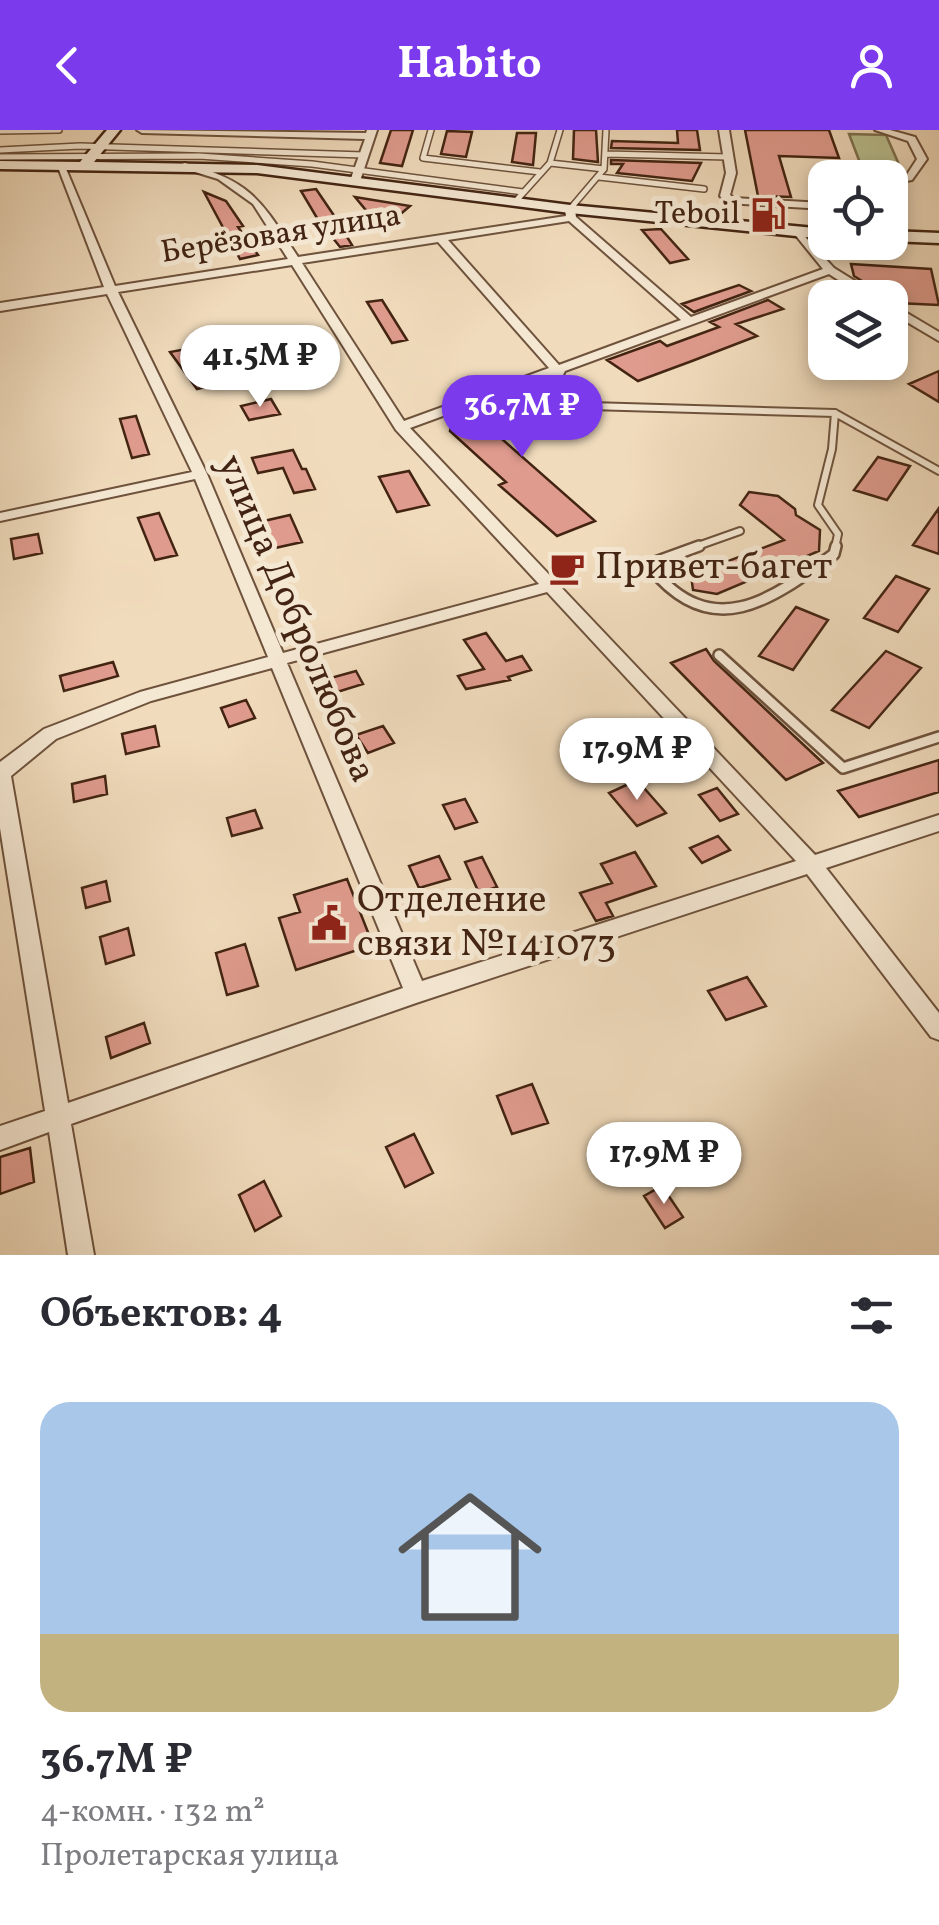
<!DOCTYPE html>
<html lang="ru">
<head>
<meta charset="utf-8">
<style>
  body { margin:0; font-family:Vollkorn,serif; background:#f7f7f7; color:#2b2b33; height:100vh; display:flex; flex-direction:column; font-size:38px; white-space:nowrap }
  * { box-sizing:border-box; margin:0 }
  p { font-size:32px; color:#7c7c81 }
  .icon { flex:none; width:55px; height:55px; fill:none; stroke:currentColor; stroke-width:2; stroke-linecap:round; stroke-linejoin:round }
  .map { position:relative; height:1125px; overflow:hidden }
  .panel { display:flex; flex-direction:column; background:#fff; flex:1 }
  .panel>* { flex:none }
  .tools { position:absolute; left:808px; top:30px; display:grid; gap:20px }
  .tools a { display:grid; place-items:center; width:100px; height:100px; border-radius:20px; background:#fff; box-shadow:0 5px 15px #0003; font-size:50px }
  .price { position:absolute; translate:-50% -85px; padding:0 22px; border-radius:35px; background:#fff; color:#222; font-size:32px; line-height:65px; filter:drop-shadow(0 2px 5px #0008) }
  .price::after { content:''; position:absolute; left:50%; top:60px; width:30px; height:22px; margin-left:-15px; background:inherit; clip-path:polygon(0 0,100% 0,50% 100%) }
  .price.active { background:#7c3aed; color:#fff }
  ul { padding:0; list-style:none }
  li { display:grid; align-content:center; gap:20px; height:530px; padding:0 40px }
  li span { display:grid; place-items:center; height:310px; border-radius:30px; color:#555 }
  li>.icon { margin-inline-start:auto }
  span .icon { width:180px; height:180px; fill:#fffc; stroke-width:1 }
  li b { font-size:42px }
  h2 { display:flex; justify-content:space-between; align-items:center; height:120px; padding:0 40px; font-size:42px }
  header { display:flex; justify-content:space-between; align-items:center; height:130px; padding:0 40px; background:#7c3aed; color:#fff; font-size:45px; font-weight:700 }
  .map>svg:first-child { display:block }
</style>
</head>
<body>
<header><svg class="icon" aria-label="back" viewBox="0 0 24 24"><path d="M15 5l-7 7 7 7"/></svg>Habito<svg class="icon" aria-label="person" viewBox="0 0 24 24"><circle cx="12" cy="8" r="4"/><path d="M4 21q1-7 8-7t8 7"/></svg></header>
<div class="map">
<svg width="939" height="1125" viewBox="0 0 939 1125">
  <rect width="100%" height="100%" fill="#f0dbbc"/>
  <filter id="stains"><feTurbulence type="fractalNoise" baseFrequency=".002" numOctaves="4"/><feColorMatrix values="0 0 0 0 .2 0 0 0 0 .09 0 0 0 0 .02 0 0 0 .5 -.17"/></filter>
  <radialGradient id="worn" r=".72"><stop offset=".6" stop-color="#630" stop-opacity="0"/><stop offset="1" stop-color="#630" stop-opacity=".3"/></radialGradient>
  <path fill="#bbc08f" stroke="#7f7250" stroke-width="2.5" d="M849,4L886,5L901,39L862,38Z"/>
  <path fill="#df9b8d" stroke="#432412" stroke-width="2.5" d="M391,0H413L402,36L380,33Z
    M574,0H596L598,32L573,29Z
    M677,0H697L700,20L611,18L612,11L678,13Z
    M745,0H829L839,28L779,26L791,67L758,66Z
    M447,1L472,2L466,27L441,24Z
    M517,3H536L533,35L512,32Z
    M611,30L701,33L692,51L617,43L623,34H611Z
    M316,59L335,87L352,115L340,117L317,88L301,61Z
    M204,62L226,71L243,96L238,97L258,125L240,129Z
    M355,67L410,76L390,93L384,87L370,85Z
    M661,99L688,129L670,133L642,100Z
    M851,134L931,139L939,175L897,173L854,146Z
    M739,155L751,161L694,182L682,174Z
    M382,170L407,210L392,213L367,172Z
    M768,170L783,179L736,194L757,206L692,231L638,251L607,230L660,211L667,216L719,197L710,192Z
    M186,219L213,255L197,259L170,222Z
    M939,241V272L909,254Z
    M557,258L576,274L494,302L595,391L557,406L499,355L506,352L450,301L452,293Z
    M271,269L280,284L249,290L241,276Z
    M136,286L149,324L132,328L120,289Z
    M293,320L302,339H306L315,359L294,363L283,338L258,343L252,328Z
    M878,327L910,336L887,370L854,360Z
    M409,341L429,375L397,382L379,347Z
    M749,362L778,366L795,379L796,385L820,400L819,421L717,464L693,460L691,445L784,410L740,375Z
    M939,378V424L913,415Z
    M159,383L177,425L155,430L138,388Z
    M290,385L302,412L275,418L264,391Z
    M38,404L42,423L14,429L11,409Z
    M896,446L929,459L898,502L864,488Z
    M796,477L828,490L793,540L759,526Z
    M486,503L506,531L522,526L531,540L508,547L510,550L466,559L458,546L484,539L464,510Z
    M706,519L714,531L823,633L786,650L671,533Z
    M886,521L921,538L869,598L832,580Z
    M113,532L118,546L64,561L60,546Z
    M356,541L363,554L334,563L327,549Z
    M246,570L255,588L229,597L221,578Z
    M155,596L159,616L126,624L122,604Z
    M383,596L394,613L368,623L356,605Z
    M939,630V662L859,687L838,661Z
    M105,646L107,664L74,672L72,654Z
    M637,650L666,683L637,696L609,663Z
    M717,658L738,684L720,691L699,665Z
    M465,669L477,692L455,699L443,675Z
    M255,680L262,698L232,706L227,688Z
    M718,706L730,720L702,733L690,718Z
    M635,722L656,756L606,773L613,786L596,791L580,763L612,753L601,734Z
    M439,726L450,749L419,758L409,736Z
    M482,727L497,757L479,763L465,732Z
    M347,749L373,815L296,840L279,788L300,782L294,765Z
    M106,751L110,771L86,778L82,758Z
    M128,798L134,825L106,834L100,807Z
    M245,814L258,856L227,865L216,823Z
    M747,847L766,876L726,890L708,861Z
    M144,893L150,913L111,928L106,907Z
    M532,954L548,993L512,1004L497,966Z
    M414,1004L433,1043L405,1057L386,1017Z
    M30,1018L34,1052L0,1064V1027Z
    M264,1051L281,1086L255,1101L239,1065Z
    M662,1056L683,1087L665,1098L644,1066Z"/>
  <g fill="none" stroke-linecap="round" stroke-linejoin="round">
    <defs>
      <path id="lane-far2" d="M431,0L423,28L540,42
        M0,1L59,0
        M0,20L80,16L364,25
        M607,24L728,27
        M0,27L199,26L312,34L523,62
        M550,33L604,39
        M599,47L704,59
        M515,72L550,33L560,0
        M570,79L604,39L606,0"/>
      <path id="lane-far1" d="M551,245L590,276L835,283L939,341
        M835,283L832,319L818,375L838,404L835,418
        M692,418L740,401"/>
      <path id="lane" d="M699,416L655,432L651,438C712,513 770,471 834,424L836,416
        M719,525L843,638L939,607"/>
      <path id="street" d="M137,0L366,3L367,0H377L360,51L355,54L350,51L365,9L142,3Z
        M719,0H729L736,43L730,65L734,68L823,73L825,79L727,73L720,66L726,43Z
        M875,0H890L915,7L927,29L912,50L890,54V48L906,46L917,29L908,11Z
        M56,32L64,34L115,156L288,129L253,74L218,49L182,38V34L185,33C253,52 261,71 298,127L566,86L565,80L570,77L575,80L576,87L691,187L823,139L793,102L798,99L834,138L879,166L880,168H866L829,144L565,241L563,245H555L410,298L815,725L939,685V701L826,738L939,883V910L931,907L807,744L416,873L71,994L94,1125H68L49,1002L0,1020V996L45,981L0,698V632L44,599L140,562L268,527L195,349L0,391V383L192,342L107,164L0,181V173L104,157ZM569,91L681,190L559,235L448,110ZM438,112L549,238L404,291L302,133ZM292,135L396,300L539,454L283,523L207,344L118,162ZM547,462L796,731L422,851L287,533ZM272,538L403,858L68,973L11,646L56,609L151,571Z
        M890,173L939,202V211L890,182Z"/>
      <path id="secondary" d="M107,0H120L94,32L257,35L570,75L825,99V109L570,83L257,43L0,39V31L80,32Z
        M890,101L939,103V113L890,111Z"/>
    </defs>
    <use href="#lane-far2" stroke="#6e523c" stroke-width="8"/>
    <use href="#lane-far1" stroke="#6e523c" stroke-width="10"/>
    <use href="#lane" stroke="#6e523c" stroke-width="14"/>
    <use href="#street" stroke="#6e523c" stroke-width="4"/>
    <use href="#secondary" stroke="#432412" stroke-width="5"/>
    <use href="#lane-far2" stroke="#f5e8d3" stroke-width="5"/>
    <use href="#lane-far1" stroke="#f5e8d3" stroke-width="6"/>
    <use href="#lane" stroke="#f5e8d3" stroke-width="9"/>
    <use href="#street" fill="#f5e8d3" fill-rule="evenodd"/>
    <use href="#secondary" fill="#f5e8d3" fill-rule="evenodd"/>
  </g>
  <defs>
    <symbol id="fuel-bare" viewBox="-9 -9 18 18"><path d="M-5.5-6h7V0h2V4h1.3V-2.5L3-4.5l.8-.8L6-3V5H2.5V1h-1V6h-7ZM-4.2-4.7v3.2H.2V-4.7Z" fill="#8f2418" stroke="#f5e8d3" stroke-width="2.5" paint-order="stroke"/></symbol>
    <symbol id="cafe-bare" viewBox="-9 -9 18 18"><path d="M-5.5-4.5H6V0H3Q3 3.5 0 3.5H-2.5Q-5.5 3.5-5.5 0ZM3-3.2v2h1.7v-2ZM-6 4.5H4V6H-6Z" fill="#8f2418" stroke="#f5e8d3" stroke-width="2.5" paint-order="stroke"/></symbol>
    <symbol id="civic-bare" viewBox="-9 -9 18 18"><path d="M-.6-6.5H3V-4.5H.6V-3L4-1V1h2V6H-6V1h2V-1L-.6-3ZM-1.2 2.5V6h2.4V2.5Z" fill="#8f2418" stroke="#f5e8d3" stroke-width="2.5" paint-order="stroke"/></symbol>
  </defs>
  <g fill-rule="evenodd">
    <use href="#fuel-bare" x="743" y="60" width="50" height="50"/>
    <use href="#cafe-bare" x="542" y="413" width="50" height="50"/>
    <use href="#civic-bare" x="304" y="768" width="50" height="50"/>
  </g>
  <g text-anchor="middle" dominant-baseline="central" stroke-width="10" stroke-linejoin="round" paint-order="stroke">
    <g font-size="32" fill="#432412" stroke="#f5e8d3" text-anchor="end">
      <text x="740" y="85">Teboil</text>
    </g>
    <g font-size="32" fill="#432412" stroke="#f5e8d3">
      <text transform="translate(281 105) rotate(-9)">Берёзовая улица</text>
    </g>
    <g font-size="38" fill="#432412" stroke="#f5e8d3" text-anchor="start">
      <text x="595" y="438">Привет-багет</text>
      <text x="357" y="771">Отделение<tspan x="357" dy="44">связи №141073</tspan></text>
    </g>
    <g font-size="38" fill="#432412" stroke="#f5e8d3">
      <text transform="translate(295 489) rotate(67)">улица Добролюбова</text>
    </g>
  </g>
  <rect width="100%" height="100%" filter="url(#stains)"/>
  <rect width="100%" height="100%" fill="url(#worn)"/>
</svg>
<div class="tools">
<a><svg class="icon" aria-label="locate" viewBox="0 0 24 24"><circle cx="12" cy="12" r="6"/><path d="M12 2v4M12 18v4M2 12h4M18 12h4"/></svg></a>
<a><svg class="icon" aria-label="layers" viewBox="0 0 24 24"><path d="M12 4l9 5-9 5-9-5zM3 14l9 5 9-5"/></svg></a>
</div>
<b class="price" style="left:260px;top:280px">41.5M ₽</b>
<b class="price active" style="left:522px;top:330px">36.7M ₽</b>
<b class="price" style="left:637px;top:673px">17.9M ₽</b>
<b class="price" style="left:664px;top:1077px">17.9M ₽</b>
</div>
<section class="panel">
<h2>Объектов: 4<svg class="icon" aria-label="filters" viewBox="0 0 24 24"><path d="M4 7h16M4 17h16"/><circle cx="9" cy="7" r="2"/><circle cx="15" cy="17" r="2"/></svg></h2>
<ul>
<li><span style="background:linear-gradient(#a9c7e8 75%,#c2b280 0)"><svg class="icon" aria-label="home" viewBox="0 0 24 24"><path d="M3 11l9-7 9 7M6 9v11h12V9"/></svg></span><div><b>36.7M ₽</b><p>4-комн. · 132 m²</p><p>Пролетарская улица</p></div></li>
</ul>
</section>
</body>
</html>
